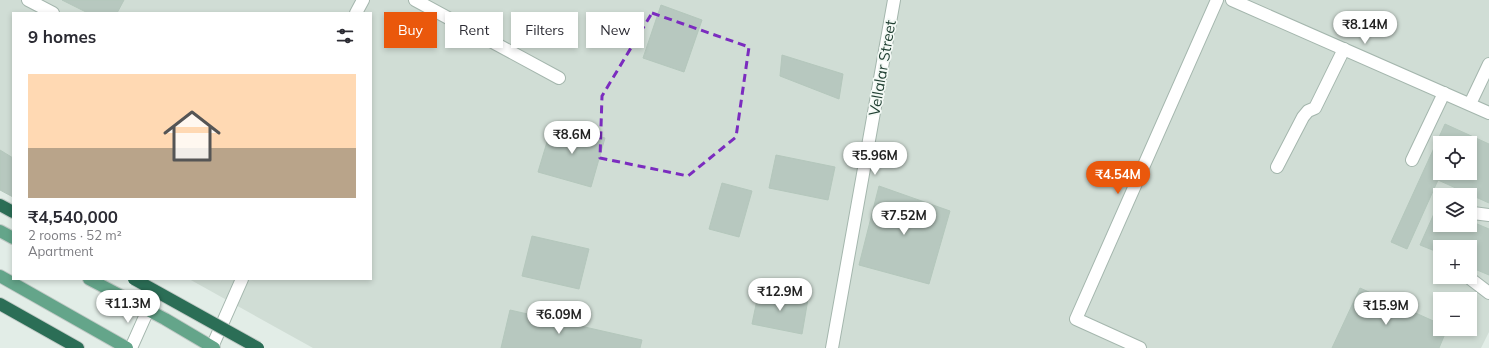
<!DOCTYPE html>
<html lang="en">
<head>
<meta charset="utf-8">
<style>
  body { margin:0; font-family:Mulish,sans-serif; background:#f7f7f7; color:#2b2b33; height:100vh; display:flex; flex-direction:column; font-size:15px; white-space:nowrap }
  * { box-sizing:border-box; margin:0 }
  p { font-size:13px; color:#7c7c81 }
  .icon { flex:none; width:22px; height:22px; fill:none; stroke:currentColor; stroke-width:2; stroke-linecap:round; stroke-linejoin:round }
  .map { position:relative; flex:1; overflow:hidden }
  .sheet { position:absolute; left:12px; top:12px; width:360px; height:268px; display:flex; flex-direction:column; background:#fff; border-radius:0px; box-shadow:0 2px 6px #0003 }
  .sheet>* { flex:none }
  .hud { position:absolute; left:384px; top:12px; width:380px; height:36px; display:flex; gap:8px }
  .fabs { position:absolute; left:1433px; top:136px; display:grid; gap:8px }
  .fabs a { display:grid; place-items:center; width:44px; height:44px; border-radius:0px; background:#fff; box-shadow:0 2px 6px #0003; font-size:20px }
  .price { position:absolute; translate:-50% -34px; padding:0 9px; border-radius:14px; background:#fff; color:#222; font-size:13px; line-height:26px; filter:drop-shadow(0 1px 2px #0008) }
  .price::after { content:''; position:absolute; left:50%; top:24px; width:12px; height:9px; margin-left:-6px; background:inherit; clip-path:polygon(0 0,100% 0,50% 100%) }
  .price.current { background:#ea580c; color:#fff }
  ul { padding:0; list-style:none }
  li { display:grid; align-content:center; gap:8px; height:212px; padding:0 16px }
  li span { display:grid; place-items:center; height:124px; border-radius:0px; color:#555 }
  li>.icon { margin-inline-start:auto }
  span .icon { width:72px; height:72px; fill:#fffc; stroke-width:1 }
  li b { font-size:17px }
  h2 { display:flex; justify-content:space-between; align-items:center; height:48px; padding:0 16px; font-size:17px }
  .tag { padding:0 14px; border-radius:0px; background:#fff; box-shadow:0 2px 6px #0003; font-size:14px; line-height:36px }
  .tag.current { background:#ea580c; color:#fff }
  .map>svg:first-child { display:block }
</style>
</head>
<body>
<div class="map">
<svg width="1489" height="348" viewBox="0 0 1489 348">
  <rect width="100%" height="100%" fill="#e2ede7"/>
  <path fill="#d0ddd5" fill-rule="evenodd" d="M0,0H1489V332L1481,348H313L189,279H371V13H13V181L0,174ZM1440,143H1470V173H1440ZM1440,195H1470V225H1440ZM1440,247H1470V277H1440ZM1440,299H1470V329H1440Z"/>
  <path fill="#b7c8bf" stroke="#b4c7bc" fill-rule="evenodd" d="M62,0H124L117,13H88Z
    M661,5L702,20L684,72L643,58Z
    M782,55L843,74L839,99L780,76Z
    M553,122L605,138L591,187L538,172Z
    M1445,124L1489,144V203L1438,180L1407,249L1391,242ZM1440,143H1470V173H1440Z
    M0,150L13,158V197L0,190Z
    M776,155L835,167L828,200L769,188Z
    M722,183L752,191L739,237L709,229Z
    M879,186L950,211L929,284L859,265Z
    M1437,207L1440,208V225H1470V221L1489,229V275L1470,267V247H1440V253L1420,245Z
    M532,236L589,249L579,289L522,276Z
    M1360,288L1440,324V329H1447L1439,348H1332Z
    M759,290L808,299L802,334L752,324Z
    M510,310L642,340L640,348H501Z"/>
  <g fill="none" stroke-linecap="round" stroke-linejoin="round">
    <defs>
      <path id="lane" d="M415,0L559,78
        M1470,104L1489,64
        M1412,160L1444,93
        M1277,167L1303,117L1308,111L1315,108L1344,49
        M1473,213L1489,215
        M1468,277L1489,293"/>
      <path id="street" d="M28,0L53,13
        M1232,0L1489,113
        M356,13L363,0
        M212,347L242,279
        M131,348L148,310
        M832,348L894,0
        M1140,348L1076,319L1217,0"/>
      <path id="primary" d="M0,231L13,238
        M0,276L127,348
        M89,279L165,319L214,348"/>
      <path id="highway" d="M0,205L13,212
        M0,304L78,348"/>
    </defs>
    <use href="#lane" stroke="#a4b6ad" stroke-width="14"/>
    <use href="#street" stroke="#a4b6ad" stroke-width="14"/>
    <use href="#primary" stroke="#c1cac6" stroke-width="14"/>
    <use href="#highway" stroke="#c1cac6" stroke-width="14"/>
    <use href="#lane" stroke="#fff" stroke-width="12"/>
    <use href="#street" stroke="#fff" stroke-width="12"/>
    <use href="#primary" stroke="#64a58a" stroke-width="12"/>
    <use href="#highway" stroke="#2b6e56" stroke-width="12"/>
    <defs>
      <path id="highway-bridge" d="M134,279L258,348"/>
    </defs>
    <use href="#highway-bridge" stroke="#c1cac6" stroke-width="14" stroke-linecap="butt"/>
    <use href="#highway-bridge" stroke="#2b6e56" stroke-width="12"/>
  </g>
  <path fill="none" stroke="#7b2cbf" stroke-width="3" stroke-dasharray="8 5" stroke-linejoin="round" d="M652,13L749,47L736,137L688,176L600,158L602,96Z"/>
  <g text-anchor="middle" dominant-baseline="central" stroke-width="3.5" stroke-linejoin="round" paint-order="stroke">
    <g font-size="15" fill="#214033" stroke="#f3f9f5">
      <text transform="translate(882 68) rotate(-80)">Vellalar Street</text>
    </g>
  </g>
</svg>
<div class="fabs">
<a><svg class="icon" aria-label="locate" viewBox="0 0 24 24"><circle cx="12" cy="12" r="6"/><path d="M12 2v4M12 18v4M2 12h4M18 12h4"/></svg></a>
<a><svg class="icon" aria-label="layers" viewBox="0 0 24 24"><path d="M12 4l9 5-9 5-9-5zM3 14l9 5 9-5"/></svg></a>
<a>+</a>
<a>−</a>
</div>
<b class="price" style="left:1365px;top:45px">₹8.14M</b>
<b class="price" style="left:572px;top:155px">₹8.6M</b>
<b class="price" style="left:875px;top:176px">₹5.96M</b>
<b class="price current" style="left:1118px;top:195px">₹4.54M</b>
<b class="price" style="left:904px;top:236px">₹7.52M</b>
<b class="price" style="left:780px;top:312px">₹12.9M</b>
<b class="price" style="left:128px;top:324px">₹11.3M</b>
<b class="price" style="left:1386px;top:326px">₹15.9M</b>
<b class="price" style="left:559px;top:335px">₹6.09M</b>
<div class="hud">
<a class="tag current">Buy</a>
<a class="tag">Rent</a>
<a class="tag">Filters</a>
<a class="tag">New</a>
</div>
<section class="sheet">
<h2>9 homes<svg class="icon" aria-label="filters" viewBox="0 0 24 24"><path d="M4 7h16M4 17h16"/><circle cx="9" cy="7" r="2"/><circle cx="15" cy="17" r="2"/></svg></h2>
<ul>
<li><span style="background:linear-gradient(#ffd9b3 60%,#b9a48a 0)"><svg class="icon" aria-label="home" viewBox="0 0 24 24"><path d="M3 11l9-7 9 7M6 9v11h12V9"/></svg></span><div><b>₹4,540,000</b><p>2 rooms · 52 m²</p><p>Apartment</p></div></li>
</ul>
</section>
</div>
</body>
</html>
